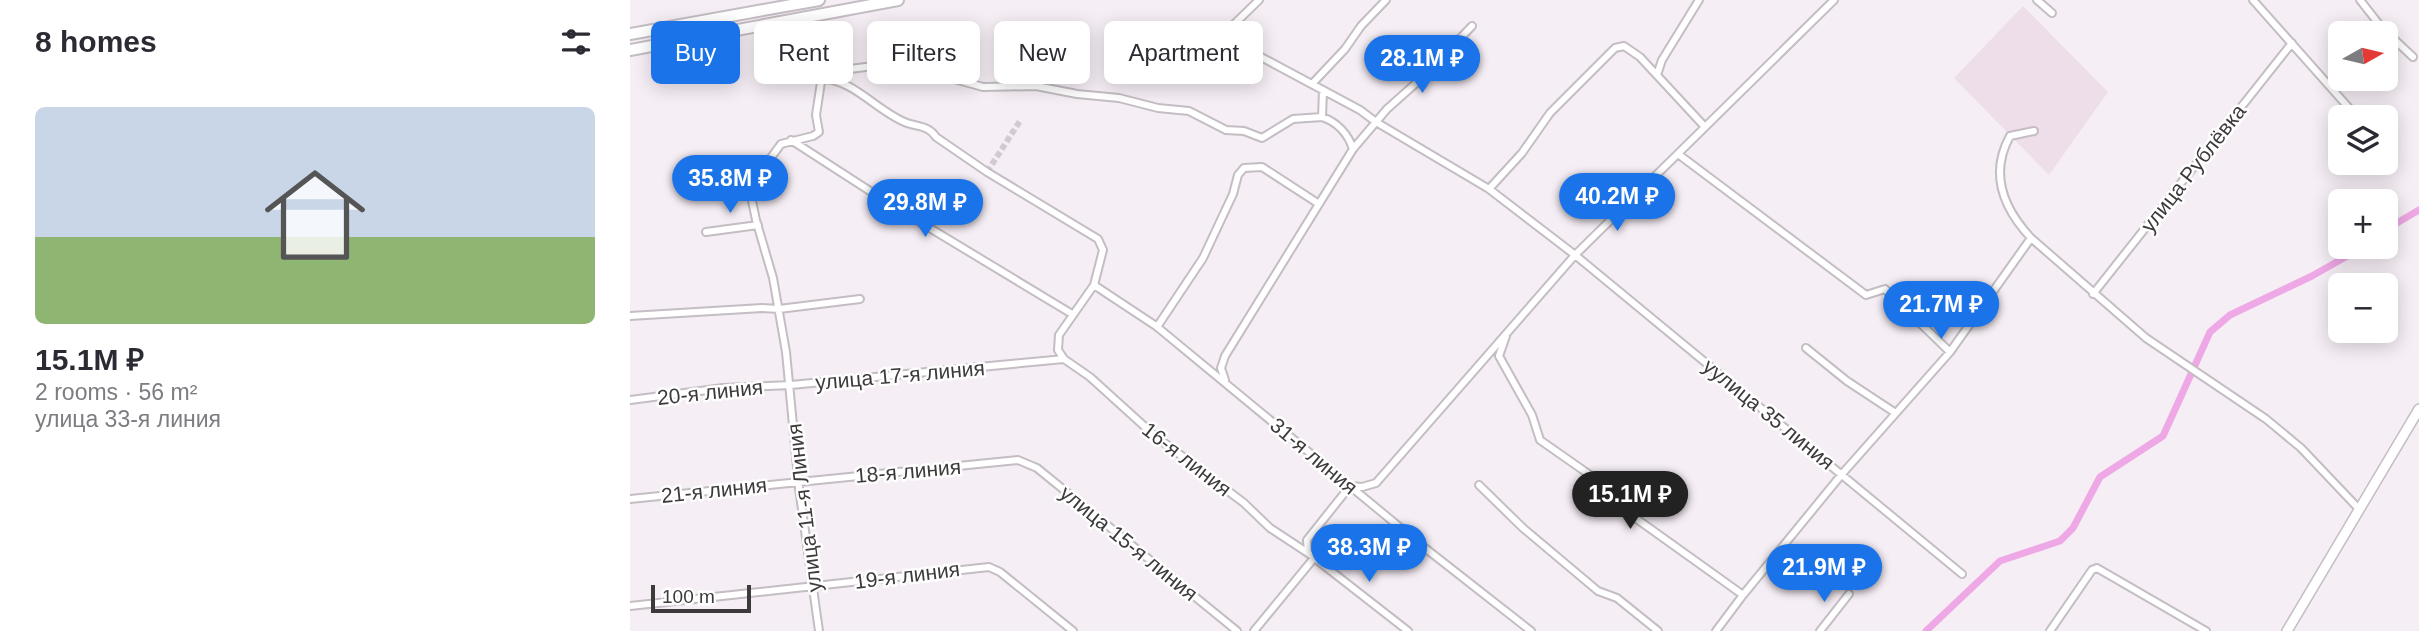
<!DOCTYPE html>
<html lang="en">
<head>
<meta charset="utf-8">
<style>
  body { margin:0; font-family:Arial,sans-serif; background:#f7f7f7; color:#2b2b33; height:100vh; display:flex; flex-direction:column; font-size:26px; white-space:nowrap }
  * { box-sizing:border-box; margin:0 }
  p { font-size:23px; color:#7c7c81 }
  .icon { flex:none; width:38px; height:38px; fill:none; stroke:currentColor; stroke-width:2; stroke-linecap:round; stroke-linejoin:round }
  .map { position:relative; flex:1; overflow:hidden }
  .side { display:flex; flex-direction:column; background:#fff; width:630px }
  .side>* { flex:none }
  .hud { position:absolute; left:21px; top:21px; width:665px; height:63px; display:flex; gap:14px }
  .needle { width:46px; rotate:82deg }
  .fabs { position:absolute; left:1698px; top:21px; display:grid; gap:14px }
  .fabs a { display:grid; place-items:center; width:70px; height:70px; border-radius:10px; background:#fff; box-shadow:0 4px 18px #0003; font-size:35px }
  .scale { position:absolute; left:21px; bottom:18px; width:100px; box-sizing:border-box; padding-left:7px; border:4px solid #3d3a3c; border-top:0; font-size:19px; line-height:24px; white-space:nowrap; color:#3d3a3c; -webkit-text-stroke:5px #fefefe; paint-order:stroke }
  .price { position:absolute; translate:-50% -60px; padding:0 16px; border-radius:24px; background:#1a73e8; color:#fff; font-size:23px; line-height:46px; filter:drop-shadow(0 2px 4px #0008) }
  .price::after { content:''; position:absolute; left:50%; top:42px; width:21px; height:16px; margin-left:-10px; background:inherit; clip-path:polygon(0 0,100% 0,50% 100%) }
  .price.current { background:#222; color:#fff }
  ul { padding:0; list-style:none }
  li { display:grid; align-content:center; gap:14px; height:371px; padding:0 35px }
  li span { display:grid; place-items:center; height:217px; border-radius:10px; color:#555 }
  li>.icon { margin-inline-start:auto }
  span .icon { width:126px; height:126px; fill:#fffc; stroke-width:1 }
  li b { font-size:30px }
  h2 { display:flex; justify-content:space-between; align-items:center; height:84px; padding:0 35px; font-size:30px }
  .tag { padding:0 24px; border-radius:10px; background:#fff; box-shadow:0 4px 18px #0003; font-size:24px; line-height:63px }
  .tag.current { background:#1a73e8; color:#fff }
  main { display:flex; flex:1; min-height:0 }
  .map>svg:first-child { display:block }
</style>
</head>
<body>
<main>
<section class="side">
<h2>8 homes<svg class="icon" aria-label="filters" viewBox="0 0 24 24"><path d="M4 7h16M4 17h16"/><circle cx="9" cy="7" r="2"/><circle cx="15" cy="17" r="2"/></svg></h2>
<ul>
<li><span style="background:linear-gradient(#c9d6e8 60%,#8fb573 0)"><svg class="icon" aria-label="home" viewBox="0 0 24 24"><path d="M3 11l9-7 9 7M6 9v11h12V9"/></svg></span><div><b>15.1M ₽</b><p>2 rooms · 56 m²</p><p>улица 33-я линия</p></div></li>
</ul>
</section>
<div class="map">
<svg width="1789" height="631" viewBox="0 0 1789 631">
  <rect width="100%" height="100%" fill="#f6eef5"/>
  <path fill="#eddeea" d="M1393,6L1478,92L1419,175L1324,78Z"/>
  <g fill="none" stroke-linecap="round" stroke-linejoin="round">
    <path stroke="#eea8e5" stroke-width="7" d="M1755,230L1789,210
      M1296,631L1370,561L1430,541L1443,528L1470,477L1533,436L1580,332L1600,315L1682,276L1733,247"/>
    <path stroke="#d1cad0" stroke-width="6" stroke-dasharray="6 3" stroke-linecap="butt" d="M357,172L390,121"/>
    <defs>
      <path id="street" d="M629,0L596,32L620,51L730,110L746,122L859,189L945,255L746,483L732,487L720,486L677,540L678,553
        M1204,0L945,255L1332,574
        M1407,0L1422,13
        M1623,0L1727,117
        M1730,0L1752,28L1783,57
        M1027,75L1032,60L1069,0
        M194,79C224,80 249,113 277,123C289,127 299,126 306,137L357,172L468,239L473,250L464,285L429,335L428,350L434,359L460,377L524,435L614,503L640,528L678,553L778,631
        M682,84L715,49L731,26L756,0
        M161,140L260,204L442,314
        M723,149L757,109L794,76L842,26
        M1048,154L1236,295L1255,289L1320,352
        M859,189L892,153L920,113L985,48L994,46L1010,57L1075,127
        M76,232L128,225
        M1401,238C1373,208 1359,174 1380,136L1404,131
        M464,285L526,326L795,548L901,631
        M1463,294L1662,43
        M0,316L132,308L149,309L230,299
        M527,327L573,258L603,194L608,175L614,168L632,167L689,204
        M876,336L869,356L902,415L910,440L970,482L976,497L1113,595
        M1176,348L1217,381L1264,412
        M595,380L591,368L595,356L723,149C718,134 707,122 692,117
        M0,400L93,388L161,385L434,359
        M849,485L893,528L968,591L987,598L1028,631
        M0,499L388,460L407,468L607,631
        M0,606L359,567L370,572L443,631
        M189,631L169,488L156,352L143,278L126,220L121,196L129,174L151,144L183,136L189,132L186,115L191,82L204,71L267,63L353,87L406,86L447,94L489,98L528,108L559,111L596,130L614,131L632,138L663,119L692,117L693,90
        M624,631L684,558
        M1086,631L1113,595L1212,474L1320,352L1401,238L1516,338L1636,419L1671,448L1729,509
        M1190,631L1219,594
        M1420,631L1462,570L1467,568L1576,631"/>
      <path id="secondary" d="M1657,631L1789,409"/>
      <path id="primary" d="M0,34L189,0
        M0,50L268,0"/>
    </defs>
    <use href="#street" stroke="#c4bdc3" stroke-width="10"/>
    <use href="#secondary" stroke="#c4bdc3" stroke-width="12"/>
    <use href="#primary" stroke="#c4bdc3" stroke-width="14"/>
    <use href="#street" stroke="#fff" stroke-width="6"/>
    <use href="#secondary" stroke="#fff" stroke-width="9"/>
    <use href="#primary" stroke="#fff" stroke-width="10"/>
  </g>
  <g text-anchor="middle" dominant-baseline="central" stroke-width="5" stroke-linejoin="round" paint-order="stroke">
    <g font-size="21" fill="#3d3a3c" stroke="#fefefe">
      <text transform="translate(1563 168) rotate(-52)">улица Рублёвка</text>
      <text transform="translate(270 375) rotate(-5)">улица 17-я линия</text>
      <text transform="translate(80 392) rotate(-6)">20-я линия</text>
      <text transform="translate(1139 414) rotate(39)">уулица 35 линия</text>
      <text transform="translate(684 456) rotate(40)">31-я линия</text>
      <text transform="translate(557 459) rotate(38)">16-я линия</text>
      <text transform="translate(278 471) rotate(-5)">18-я линия</text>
      <text transform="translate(84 490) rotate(-6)">21-я линия</text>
      <text transform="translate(174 508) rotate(-97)">улица 11-я Линия</text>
      <text transform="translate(499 543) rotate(39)">улица 15-я линия</text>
      <text transform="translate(277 575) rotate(-7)">19-я линия</text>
    </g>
  </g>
</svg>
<div class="fabs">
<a><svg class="needle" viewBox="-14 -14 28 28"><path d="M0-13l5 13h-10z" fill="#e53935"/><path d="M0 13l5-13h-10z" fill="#7c7c81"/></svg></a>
<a><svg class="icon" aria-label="layers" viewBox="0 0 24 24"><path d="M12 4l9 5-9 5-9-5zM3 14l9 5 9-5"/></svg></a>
<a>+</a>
<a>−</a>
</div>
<div class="scale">100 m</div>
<b class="price" style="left:792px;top:95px">28.1M ₽</b>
<b class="price" style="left:100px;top:215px">35.8M ₽</b>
<b class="price" style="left:987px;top:233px">40.2M ₽</b>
<b class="price" style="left:295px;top:239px">29.8M ₽</b>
<b class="price" style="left:1311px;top:341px">21.7M ₽</b>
<b class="price current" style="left:1000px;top:531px">15.1M ₽</b>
<b class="price" style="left:739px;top:584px">38.3M ₽</b>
<b class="price" style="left:1194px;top:604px">21.9M ₽</b>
<div class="hud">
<a class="tag current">Buy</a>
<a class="tag">Rent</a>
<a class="tag">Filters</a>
<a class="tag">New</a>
<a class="tag">Apartment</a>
</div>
</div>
</main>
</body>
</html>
